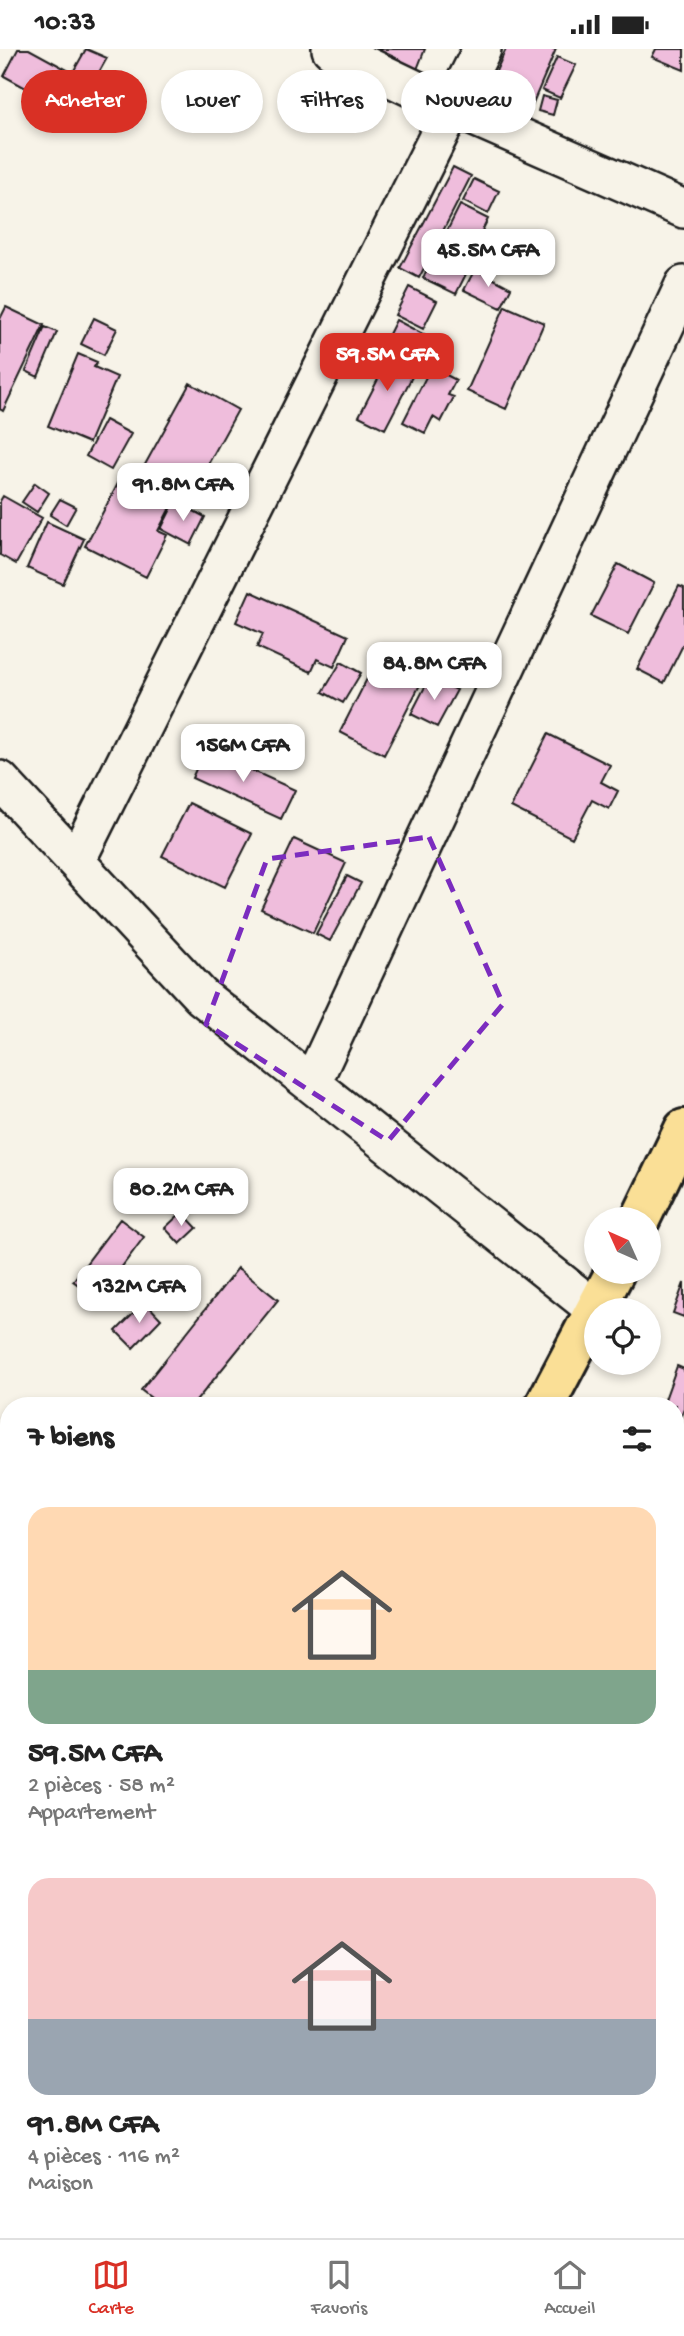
<!DOCTYPE html>
<html lang="fr">
<head>
<meta charset="utf-8">
<style>
  body { margin:0; font-family:"Gochi Hand",sans-serif; background:#f2f2f2; color:#222; height:100vh; display:flex; flex-direction:column; font-size:26px; white-space:nowrap }
  * { box-sizing:border-box; margin:0 }
  p { font-size:23px; color:#767676 }
  .icon { flex:none; width:38px; height:38px; fill:none; stroke:currentColor; stroke-width:2; stroke-linecap:round; stroke-linejoin:round }
  .map { position:relative; flex:1; overflow:hidden }
  .drawer { position:absolute; left:0px; top:1348px; width:684px; height:842px; display:flex; flex-direction:column; background:#fff; border-radius:28px 28px 0 0; box-shadow:0 4px 10px #0003 }
  .drawer>* { flex:none }
  .hud { position:absolute; left:21px; top:21px; width:642px; height:63px; display:flex; gap:14px }
  .needle { width:46px; rotate:315deg }
  .fabs { position:absolute; left:584px; top:1158px; display:grid; gap:14px }
  .fabs a { display:grid; place-items:center; width:77px; height:77px; border-radius:50%; background:#fff; box-shadow:0 4px 10px #0003; font-size:35px }
  .price { position:absolute; translate:-50% -60px; padding:0 16px; border-radius:14px; background:#fff; color:#222; font-size:23px; line-height:46px; filter:drop-shadow(0 2px 4px #0008) }
  .price::after { content:''; position:absolute; left:50%; top:42px; width:21px; height:16px; margin-left:-10px; background:inherit; clip-path:polygon(0 0,100% 0,50% 100%) }
  .price.active { background:#d93025; color:#fff }
  ul { padding:0; list-style:none }
  li { display:grid; align-content:center; gap:14px; height:371px; padding:0 28px }
  li span { display:grid; place-items:center; height:217px; border-radius:21px; color:#555 }
  li>.icon { margin-inline-start:auto }
  span .icon { width:126px; height:126px; fill:#fffc; stroke-width:1 }
  li b { font-size:30px }
  h2 { display:flex; justify-content:space-between; align-items:center; height:84px; padding:0 28px; font-size:30px }
  .chip { padding:0 24px; border-radius:32px; background:#fff; box-shadow:0 4px 10px #0003; font-size:24px; line-height:63px }
  .chip.active { background:#d93025; color:#fff }
  .status { display:flex; justify-content:space-between; align-items:center; height:49px; padding:0 35px; background:#fff; direction:ltr }
  .status svg { height:19px; fill:currentColor }
  .tabs { display:flex; justify-content:space-around; align-items:center; height:98px; border-top:2px solid #e0e0e0; background:#fff; font-size:19px; color:#767676 }
  .tabs a { display:grid; justify-items:center; gap:4px }
  .tabs .active { color:#d93025 }
  .map>svg:first-child { display:block }
</style>
</head>
<body>
<div class="status"><b>10:33</b><svg viewBox="0 0 49 12"><path d="M0 12V9h3v3zM5 12V6h3v6zM10 12V3h3v9zM15 12V0h3v12zM26 1h20v11H26zM47 4h2v5h-2z"/></svg></div>
<div class="map">
<svg width="684" height="2189" viewBox="0 0 684 2189">
  <rect width="100%" height="100%" fill="#f7f3e8"/>
  <filter id="ink" filterUnits="userSpaceOnUse"><feTurbulence type="fractalNoise" baseFrequency=".0143" numOctaves="2"/><feDisplacementMap in="SourceGraphic" scale="14" xChannelSelector="R" yChannelSelector="G"/><feConvolveMatrix kernelMatrix="1 2 1 2 8 2 1 2 1" color-interpolation-filters="sRGB"/></filter>
  <g filter="url(#ink)">
    <path fill="#efbddc" stroke="#1c1c1c" stroke-width="2" d="M18,0H29L93,35L75,66L4,27Z
      M86,0L107,9L93,34L73,23Z
      M361,0H425L416,23Z
      M506,0H556L530,61L487,42Z
      M656,0H684V21L652,8Z
      M557,8L576,16L560,49L542,41Z
      M95,43L125,60L112,83L82,66Z
      M542,47L557,51L553,66L538,62Z
      M453,118L471,127L419,229L400,219Z
      M474,130L499,142L488,165L463,152Z
      M460,156L488,170L465,216L437,202Z
      M435,204L468,221L456,245L423,229Z
      M475,220L511,239L501,259L464,241Z
      M409,238L437,252L423,280L395,266Z
      M505,257L544,274L506,360L467,342Z
      M6,258L44,276L3,362L0,360V270Z
      M94,269L117,280L104,306L81,295Z
      M396,271L436,292L424,315L384,295Z
      M45,278L57,283L38,328L26,322Z
      M78,305L97,313L94,318L117,328L89,394L48,377Z
      M389,309L415,322L385,380L359,367Z
      M431,318L456,331L448,346L454,348L441,373L433,368L425,384L403,373Z
      M190,334L238,361L190,448L142,421Z
      M105,371L131,385L111,421L86,407Z
      M123,425L174,451L158,482L167,486L146,528L85,497Z
      M35,434L49,444L37,463L22,453Z
      M3,447L42,469L16,515L0,506V452Z
      M60,450L76,458L66,476L50,466Z
      M175,452L205,468L191,496L161,480Z
      M47,473L84,490L63,535L27,519Z
      M618,515L654,534L628,585L591,567Z
      M679,537L684,539V594L664,634L637,620Z
      M250,542L348,587L334,618L317,610L311,623L257,598L263,585L236,573Z
      M379,606L424,628L384,706L340,683Z
      M341,613L361,624L343,654L323,643Z
      M430,628L457,641L437,678L411,665Z
      M548,685L610,716L601,733L618,742L609,760L592,751L572,789L511,758Z
      M205,700L295,741L281,770L192,729Z
      M189,754L252,785L225,838L162,807Z
      M294,790L346,814L313,884L261,860Z
      M347,827L361,834L330,892L316,885Z
      M182,1163L197,1179L180,1195L165,1179Z
      M120,1170L144,1188L98,1250L73,1232Z
      M238,1219L278,1251L193,1356H160L141,1341Z
      M684,1234V1268L673,1264Z
      M145,1253L161,1270L133,1299L116,1282Z
      M677,1317L684,1320V1359L678,1374L676,1373V1356H663Z
      M676,1386L684,1392V1423L676,1435Z
      M684,1956V2035L679,2041L676,2037V1965Z
      M684,2124V2145L676,2137Z"/>
    <g fill="none" stroke-linecap="round" stroke-linejoin="round">
      <defs>
        <path id="minor" d="M331,0L454,59L684,160
          M0,731L201,947L596,1261
          M76,812L482,0
          M312,1034L684,236
          M0,1702L9,1710
          M676,1721L684,1728
          M676,1818L684,1800
          M497,2189L501,2180"/>
        <path id="major" d="M640,1171L684,1080
          M545,1356L615,1223
          M0,2137L9,2127"/>
      </defs>
      <use href="#minor" stroke="#1c1c1c" stroke-width="42"/>
      <use href="#major" stroke="#1c1c1c" stroke-width="44"/>
      <use href="#minor" stroke="#f7f3e8" stroke-width="37"/>
      <use href="#major" stroke="#fadf96" stroke-width="38"/>
    </g>
  </g>
  <path fill="none" stroke="#7b2cbf" stroke-width="5" stroke-dasharray="14 9" stroke-linejoin="round" d="M429,788L503,955L388,1092L206,975L267,810Z"/>
</svg>
<div class="fabs">
<a><svg class="needle" viewBox="-14 -14 28 28"><path d="M0-13l5 13h-10z" fill="#e53935"/><path d="M0 13l5-13h-10z" fill="#767676"/></svg></a>
<a><svg class="icon" aria-label="locate" viewBox="0 0 24 24"><circle cx="12" cy="12" r="6"/><path d="M12 2v4M12 18v4M2 12h4M18 12h4"/></svg></a>
</div>
<b class="price" style="left:488px;top:240px">45.5M CFA</b>
<b class="price active" style="left:387px;top:344px">59.5M CFA</b>
<b class="price" style="left:183px;top:474px">91.8M CFA</b>
<b class="price" style="left:434px;top:653px">84.8M CFA</b>
<b class="price" style="left:243px;top:735px">156M CFA</b>
<b class="price" style="left:181px;top:1179px">80.2M CFA</b>
<b class="price" style="left:139px;top:1276px">132M CFA</b>
<div class="hud">
<a class="chip active">Acheter</a>
<a class="chip">Louer</a>
<a class="chip">Filtres</a>
<a class="chip">Nouveau</a>
</div>
<section class="drawer">
<h2>7 biens<svg class="icon" aria-label="filters" viewBox="0 0 24 24"><path d="M4 7h16M4 17h16"/><circle cx="9" cy="7" r="2"/><circle cx="15" cy="17" r="2"/></svg></h2>
<ul>
<li><span style="background:linear-gradient(#ffd9b3 75%,#7fa58c 0)"><svg class="icon" aria-label="home" viewBox="0 0 24 24"><path d="M3 11l9-7 9 7M6 9v11h12V9"/></svg></span><div><b>59.5M CFA</b><p>2 pièces · 58 m²</p><p>Appartement</p></div></li>
<li><span style="background:linear-gradient(#f6c9c9 65%,#9aa5b1 0)"><svg class="icon" aria-label="home" viewBox="0 0 24 24"><path d="M3 11l9-7 9 7M6 9v11h12V9"/></svg></span><div><b>91.8M CFA</b><p>4 pièces · 116 m²</p><p>Maison</p></div></li>
</ul>
</section>
</div>
<nav class="tabs">
<a class="active"><svg class="icon" aria-label="map" viewBox="0 0 24 24"><path d="M3 6l6-2 6 2 6-2v14l-6 2-6-2-6 2zM9 4v14M15 6v14"/></svg>Carte</a>
<a><svg class="icon" aria-label="saved" viewBox="0 0 24 24"><path d="M7 4h10v16l-5-4-5 4z"/></svg>Favoris</a>
<a><svg class="icon" aria-label="home" viewBox="0 0 24 24"><path d="M3 11l9-7 9 7M6 9v11h12V9"/></svg>Accueil</a>
</nav>
</body>
</html>
